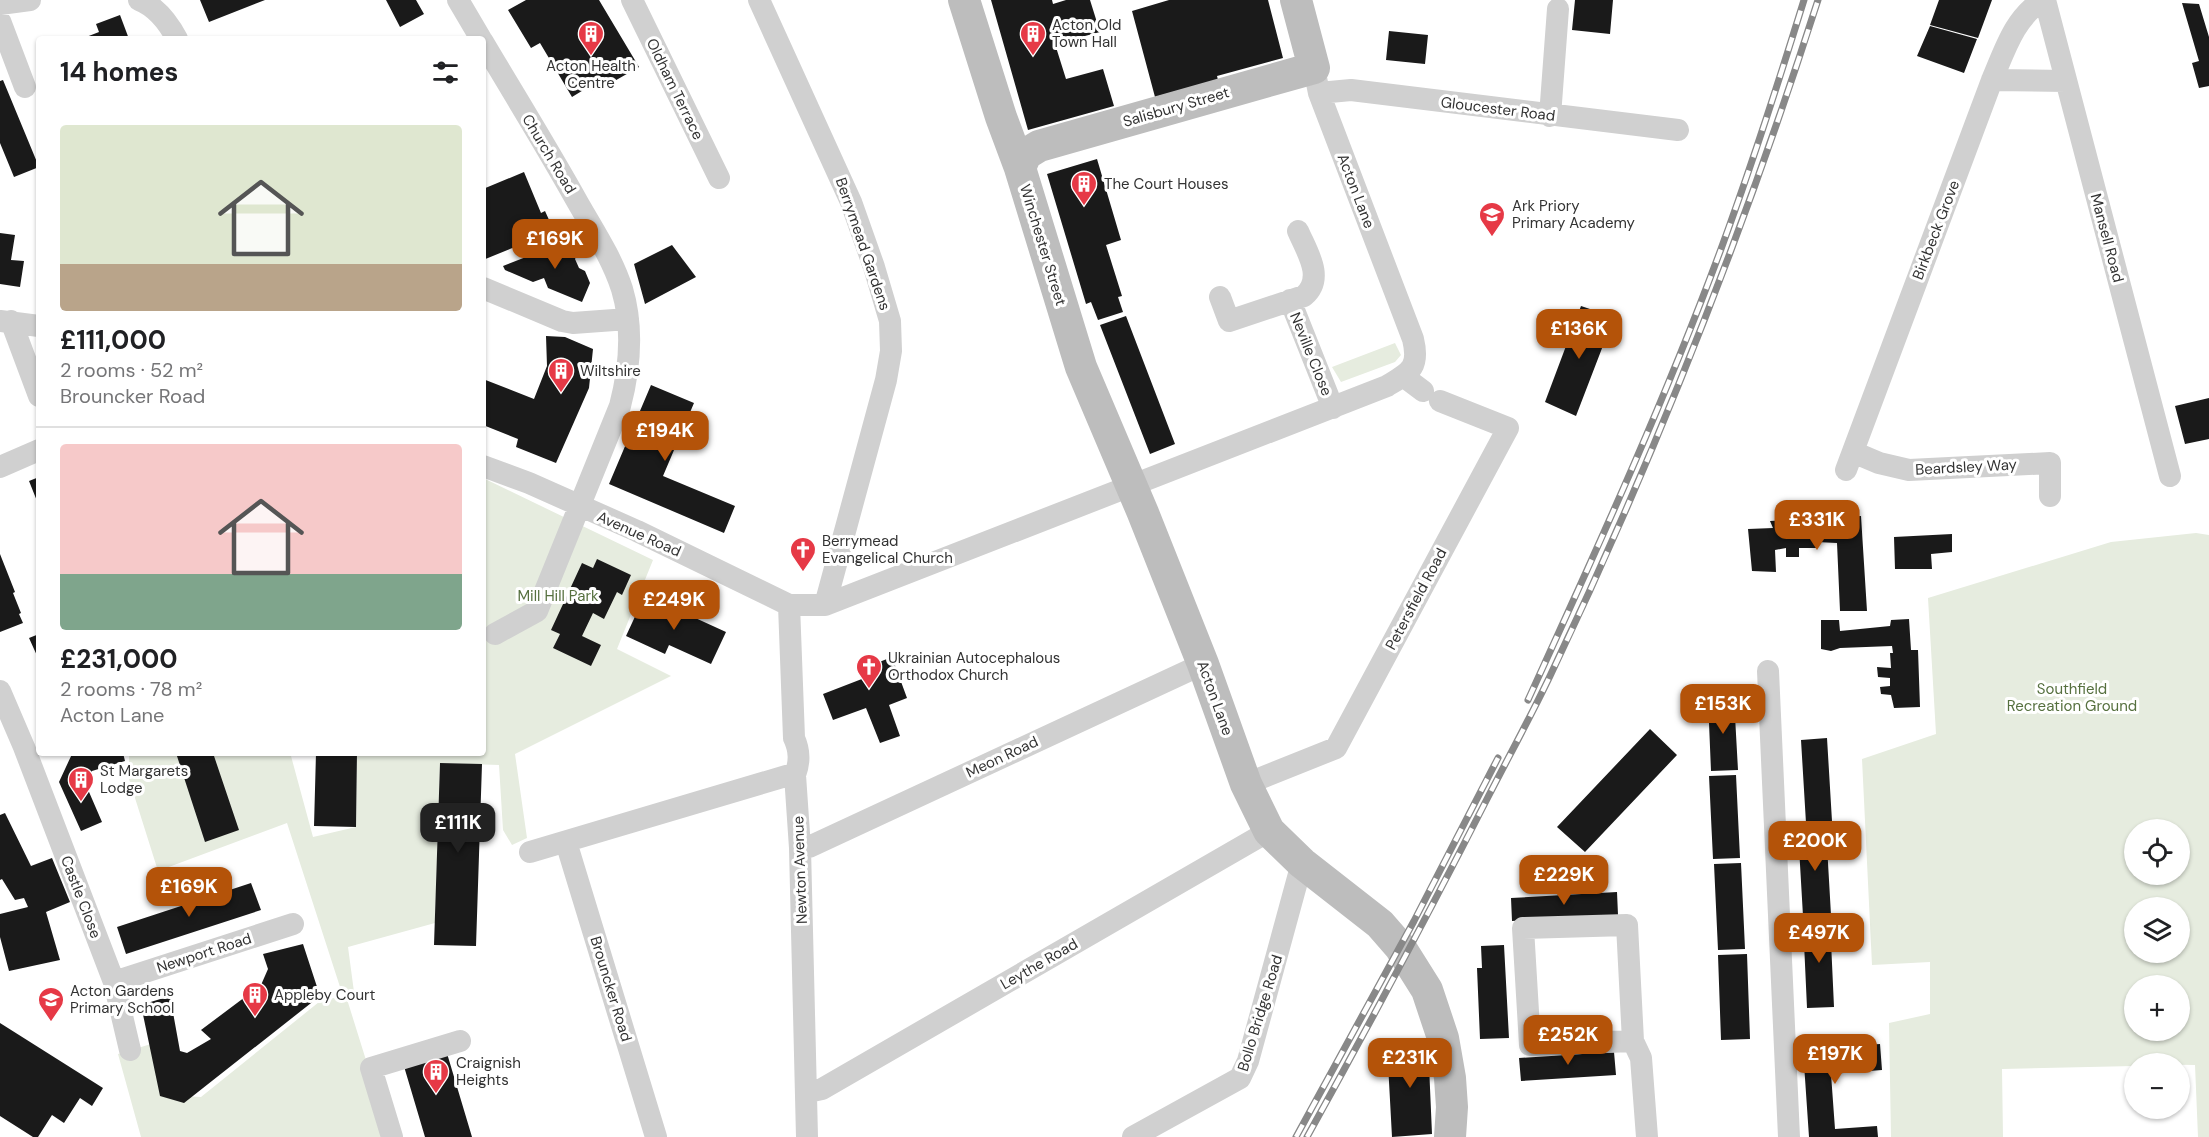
<!DOCTYPE html>
<html lang="en">
<head>
<meta charset="utf-8">
<style>
  body { margin:0; font-family:"DM Sans",sans-serif; background:#f6f6f6; color:#202124; height:100vh; display:flex; flex-direction:column; font-size:22px; white-space:nowrap }
  * { box-sizing:border-box; margin:0 }
  p { font-size:20px; color:#757577 }
  .icon { flex:none; width:33px; height:33px; fill:none; stroke:currentColor; stroke-width:2; stroke-linecap:round; stroke-linejoin:round }
  .map { position:relative; flex:1; overflow:hidden }
  .details { position:absolute; left:36px; top:36px; width:450px; height:720px; display:flex; flex-direction:column; background:#fff; border-radius:6px; box-shadow:0 2px 4px #0004 }
  .details>* { flex:none }
  .fabs { position:absolute; left:2124px; top:819px; display:grid; gap:12px }
  .fabs a { display:grid; place-items:center; width:66px; height:66px; border-radius:50%; background:#fff; box-shadow:0 2px 4px #0004; font-size:30px }
  .price { position:absolute; translate:-50% -51px; padding:0 14px; border-radius:12px; background:#b45309; color:#fff; font-size:20px; line-height:39px; filter:drop-shadow(0 2px 3px #0008) }
  .price::after { content:''; position:absolute; left:50%; top:36px; width:18px; height:14px; margin-left:-9px; background:inherit; clip-path:polygon(0 0,100% 0,50% 100%) }
  .price.selected { background:#222; color:#fff }
  ul { padding:0; list-style:none }
  li { display:grid; align-content:center; gap:12px; height:318px; padding:0 24px }
  li+li { border-top:2px solid #e0e0e0 }
  li span { display:grid; place-items:center; height:186px; border-radius:6px; color:#555 }
  li>.icon { margin-inline-start:auto }
  span .icon { width:108px; height:108px; fill:#fffc; stroke-width:1 }
  li b { font-size:26px }
  h2 { display:flex; justify-content:space-between; align-items:center; height:72px; padding:0 24px; font-size:26px }
  .map>svg:first-child { display:block }
</style>
</head>
<body>
<div class="map">
<svg width="2209" height="1137" viewBox="0 0 2209 1137">
  <rect width="100%" height="100%" fill="#fff"/>
  <path fill="#e6ecdf" fill-rule="evenodd" d="M1395,343L1401,355L1395,362L1341,382L1332,367Z
    M483,478L653,560L617,649L671,676L515,754L527,838L512,845L503,830L499,765L440,763L435,923L348,947L354,992L346,996L390,1137H141L118,1054L151,1044L166,1095L201,1097L319,1002L345,995L341,990L287,823L158,871L129,779V753H282L291,756L313,837L356,827L357,753H483Z
    M2196,533L2209,535V1137H2198L2195,1065L2134,1064V1066L2002,1069L2003,1137H1891L1889,1023L1930,1014V962L1872,965L1862,759L1936,734L1928,598L2111,542ZM2134,830H2180V874H2134ZM2134,908H2180V952H2134ZM2134,986H2180V1030H2134Z"/>
  <path fill="#1a1a1a" d="M200,0H265L209,22Z
    M386,0H416L424,14L400,27Z
    M526,0H599L639,67L611,83L610,81L593,91L590,86L572,97L540,43L531,48L508,10Z
    M991,0H1052L1053,4L1066,0H1090L1100,32L1055,44L1066,79L1103,69L1114,106L1028,130Z
    M1169,0H1268L1283,58L1217,76L1218,80L1155,97L1132,11Z
    M1575,0H1613L1610,34L1572,30Z
    M1939,0H1992L1978,38L1930,25Z
    M2182,3L2199,4L2209,37V86L2199,88L2192,63L2199,61Z
    M120,15L129,39H81L99,32L96,24Z
    M1930,26L1977,39L1964,73L1917,56Z
    M1389,31L1428,35L1425,64L1386,60Z
    M3,80L39,167L14,177L0,143V81Z
    M1097,159L1121,240L1106,245L1122,296L1118,297L1123,312L1098,320L1091,302L1086,304L1047,174Z
    M524,172L541,213L545,211L554,231L483,260V189Z
    M0,233L15,235L11,260L24,261L20,287L0,284Z
    M572,239L578,253L575,259L579,268L585,271L590,283L582,302L548,288L544,278L533,282L505,270L503,266Z
    M672,245L696,277L645,304L634,264Z
    M1581,306L1614,317L1576,416L1545,402Z
    M1126,316L1175,444L1150,454L1100,325Z
    M546,336L565,337L593,349L589,388L556,463L516,447L518,439L483,425V379L534,399L547,366Z
    M651,385L694,403L663,476L735,506L724,533L609,484Z
    M2209,398V439L2185,444L2175,406Z
    M39,477V506L29,481Z
    M1861,516L1867,611H1840L1837,543L1817,542V548H1799V557H1786V548L1775,550L1776,572L1752,571L1748,529L1773,528L1770,521Z
    M1952,534V552L1931,554L1932,569H1895L1894,537Z
    M0,554L15,592L13,593L21,613L19,614L23,623L0,632Z
    M597,559L631,575L622,595L617,592L604,619L593,613L582,636L601,645L591,666L553,648L560,634L551,630L582,563L593,568Z
    M645,595L726,632L711,664L669,645L665,654L626,636Z
    M1909,619L1911,650H1918L1920,707L1894,708L1891,695L1881,694L1880,687L1890,686V678L1878,677L1877,667L1891,668L1890,653H1893L1892,646L1840,648L1831,651L1821,649V620H1839L1840,631L1890,626L1891,620Z
    M39,634V660L29,638Z
    M892,657L907,698L889,705L900,736L880,743L866,708L833,720L823,694L867,677L864,668Z
    M1734,698L1738,770L1711,771L1708,699Z
    M1650,729L1677,755L1585,852L1557,827Z
    M1827,738L1832,821L1806,823L1801,740Z
    M123,753L125,761L92,771L86,785L102,822L81,831L59,782L72,754Z
    M176,753H213L239,830L205,842Z
    M316,753H357L356,827L314,826Z
    M440,763L482,764L476,946L434,945Z
    M1736,775L1740,858L1713,859L1709,776Z
    M5,813L31,866L52,858L70,902L46,912L60,960L9,971L0,937V914L28,907L24,898L15,900L2,879L0,880V815Z
    M1826,828L1831,915L1803,916L1798,830Z
    M1741,863L1745,949L1718,950L1714,864Z
    M251,883L261,910L126,954L117,927Z
    M1617,892L1618,915L1512,921L1511,898Z
    M1830,920L1834,1007L1807,1008L1803,921Z
    M303,944L320,996L184,1103L160,1096L141,1005L170,996L180,1051L187,1053L211,1039L201,1030L261,985L268,969L263,954Z
    M1504,945L1509,1038L1480,1039L1477,968H1482L1481,946Z
    M1747,954L1750,1039L1721,1040L1718,955Z
    M0,1023L103,1088L92,1106L80,1098L64,1123L52,1115L38,1137H33L0,1116Z
    M1428,1042L1432,1134L1392,1137L1387,1045Z
    M1880,1044L1882,1070L1831,1074L1835,1129L1877,1126L1878,1137H1809L1803,1049Z
    M446,1050L472,1137H425L403,1063Z
    M1614,1052L1616,1075L1521,1081L1519,1058Z"/>
  <g fill="none" stroke-linecap="round" stroke-linejoin="round">
    <path stroke="#d0d0d0" stroke-width="22" d="M139,0C157,7 168,22 177,39
      M458,0L481,39
      M632,0L719,178
      M759,0L851,202L874,267L890,321L891,351L886,380L825,605
      M2045,0L2170,476
      M0,4L30,0
      M0,21L25,87
      M483,42C515,96 548,149 578,203C594,231 612,258 622,289C633,326 630,368 620,406L537,611L495,634
      M1992,80L2066,81
      M1319,93L1351,90L1678,130
      M1550,116L1558,9
      M483,288L562,321L573,323L628,319
      M1220,297L1229,321L1304,296C1325,278 1307,252 1298,231
      M1290,300L1333,408
      M0,321L39,326
      M11,321L39,396
      M1403,376L1423,391
      M1853,452L1879,463L1909,470L2050,463V496
      M483,466L529,483L637,531L789,605H825L1387,386C1410,372 1420,368 1413,339L1319,93L1314,68
      M0,467L39,450
      M1846,470L1992,80C2005,50 2014,18 2043,0
      M789,605L794,738C800,751 800,762 795,775L800,848L807,1137
      M1768,671L1789,1137
      M0,691L24,747L114,982L130,1050
      M1246,784L1336,748L1508,428L1440,401
      M566,842L656,1137
      M800,848L809,847L1203,664
      M530,852L786,776L795,775
      M114,982L293,924
      M1633,1041L1530,1045L1523,928L1627,925L1633,1041L1641,1058L1647,1137
      M808,1092L822,1089L1269,831
      M392,1137L371,1068L460,1041
      M1133,1137L1240,1078L1248,1061L1302,863"/>
    <path stroke="#bdbdbd" stroke-width="32" d="M964,0L1001,117L1020,168L1081,367L1143,513L1203,664L1246,784L1269,831L1302,863L1380,924L1400,947L1427,990L1443,1038L1450,1078L1452,1107L1450,1137
      M1020,168L1026,154L1039,146L1314,68L1296,0"/>
    <defs>
      <path id="rail" d="M1528,700C1596,551 1664,403 1721,249C1751,167 1778,84 1804,0
        M1296,1137L1414,921L1498,758
        M1307,1137C1369,1025 1429,913 1487,799C1508,758 1530,718 1550,676C1654,458 1744,231 1818,0"/>
    </defs>
    <use href="#rail" stroke="#888" stroke-width="7"/>
    <use href="#rail" stroke="#fff" stroke-width="4.5" stroke-dasharray="14" stroke-linecap="butt"/>
  </g>
  <defs>
    <symbol id="building-pin" viewBox="-11 -11 22 30"><path d="M0 17L-7.5 6A9.5 9.5 0 1 1 7.5 6Z" fill="#e63946" stroke="#fff"/><path d="M-4-6H4V6H1V3H-1V6H-4ZM-2.5-4.3h1.7v1.8h-1.7ZM.8-4.3h1.7v1.8H.8ZM-2.5-1h1.7V.8h-1.7ZM.8-1h1.7V.8H.8Z" fill="#fff"/></symbol>
    <symbol id="school-pin" viewBox="-11 -11 22 30"><path d="M0 17L-7.5 6A9.5 9.5 0 1 1 7.5 6Z" fill="#e63946" stroke="#fff"/><path d="M0-5L7-2L0 1L-7-2ZM-4 1L0 2.5L4 1V4Q0 6-4 4Z" fill="#fff"/></symbol>
    <symbol id="church-pin" viewBox="-11 -11 22 30"><path d="M0 17L-7.5 6A9.5 9.5 0 1 1 7.5 6Z" fill="#e63946" stroke="#fff"/><path d="M-1.2-6h2.4v3.5h3.3v2.4h-3.3V6h-2.4V-.1h-3.3v-2.4h3.3Z" fill="#fff"/></symbol>
  </defs>
  <g fill-rule="evenodd">
    <use href="#building-pin" x="576" y="19" width="30" height="40"/>
    <use href="#building-pin" x="1018" y="19" width="30" height="40"/>
    <use href="#building-pin" x="1069" y="169" width="30" height="40"/>
    <use href="#school-pin" x="1477" y="200" width="30" height="40"/>
    <use href="#building-pin" x="546" y="356" width="30" height="40"/>
    <use href="#church-pin" x="788" y="535" width="30" height="40"/>
    <use href="#church-pin" x="854" y="652" width="30" height="40"/>
    <use href="#building-pin" x="66" y="765" width="30" height="40"/>
    <use href="#building-pin" x="240" y="980" width="30" height="40"/>
    <use href="#school-pin" x="36" y="985" width="30" height="40"/>
    <use href="#building-pin" x="421" y="1057" width="30" height="40"/>
  </g>
  <g text-anchor="middle" dominant-baseline="central" stroke-width="6" stroke-linejoin="round" paint-order="stroke">
    <g font-size="15" fill="#333" stroke="#fff" text-anchor="start">
      <text x="1052" y="25">Acton Old<tspan x="1052" dy="17">Town Hall</tspan></text>
      <text x="591" y="66" text-anchor="middle">Acton Health<tspan x="591" dy="17">Centre</tspan></text>
      <text x="1104" y="184">The Court Houses</text>
      <text x="1512" y="206">Ark Priory<tspan x="1512" dy="17">Primary Academy</tspan></text>
      <text x="580" y="371">Wiltshire</text>
      <text x="822" y="541">Berrymead<tspan x="822" dy="17">Evangelical Church</tspan></text>
      <text x="888" y="658">Ukrainian Autocephalous<tspan x="888" dy="17">Orthodox Church</tspan></text>
      <text x="100" y="771">St Margarets<tspan x="100" dy="17">Lodge</tspan></text>
      <text x="70" y="991">Acton Gardens<tspan x="70" dy="17">Primary School</tspan></text>
      <text x="274" y="995">Appleby Court</text>
      <text x="456" y="1063">Craignish<tspan x="456" dy="17">Heights</tspan></text>
    </g>
    <g font-size="15" fill="#333" stroke="#fff">
      <text transform="translate(675 89) rotate(64)">Oldham Terrace</text>
      <text transform="translate(1176 107) rotate(-16)">Salisbury Street</text>
      <text transform="translate(1498 109) rotate(7)">Gloucester Road</text>
      <text transform="translate(549 154) rotate(59)">Church Road</text>
      <text transform="translate(1356 191) rotate(69)">Acton Lane</text>
      <text transform="translate(1936 230) rotate(-69)">Birkbeck Grove</text>
      <text transform="translate(2107 238) rotate(75)">Mansell Road</text>
      <text transform="translate(863 244) rotate(71)">Berrymead Gardens</text>
      <text transform="translate(1043 245) rotate(73)">Winchester Street</text>
      <text transform="translate(1311 354) rotate(68)">Neville Close</text>
      <text transform="translate(1966 467) rotate(-3)">Beardsley Way</text>
      <text transform="translate(639 534) rotate(24)">Avenue Road</text>
      <text transform="translate(1416 599) rotate(-62)">Petersfield Road</text>
      <text transform="translate(1215 698) rotate(70)">Acton Lane</text>
      <text transform="translate(1002 757) rotate(-25)">Meon Road</text>
      <text transform="translate(800 870) rotate(-92)">Newton Avenue</text>
      <text transform="translate(81 897) rotate(69)">Castle Close</text>
      <text transform="translate(204 953) rotate(-18)">Newport Road</text>
      <text transform="translate(1039 964) rotate(-30)">Leythe Road</text>
      <text transform="translate(611 989) rotate(73)">Brouncker Road</text>
      <text transform="translate(1260 1013) rotate(-73)">Bollo Bridge Road</text>
    </g>
    <g font-size="15" fill="#56703f" stroke="#fff">
      <text x="558" y="596">Mill Hill Park</text>
      <text x="2072" y="689">Southfield<tspan x="2072" dy="17">Recreation Ground</tspan></text>
    </g>
  </g>
</svg>
<div class="fabs">
<a><svg class="icon" aria-label="locate" viewBox="0 0 24 24"><circle cx="12" cy="12" r="6"/><path d="M12 2v4M12 18v4M2 12h4M18 12h4"/></svg></a>
<a><svg class="icon" aria-label="layers" viewBox="0 0 24 24"><path d="M12 4l9 5-9 5-9-5zM3 14l9 5 9-5"/></svg></a>
<a>+</a>
<a>−</a>
</div>
<b class="price" style="left:555px;top:270px">£169K</b>
<b class="price" style="left:1579px;top:360px">£136K</b>
<b class="price" style="left:665px;top:462px">£194K</b>
<b class="price" style="left:1817px;top:551px">£331K</b>
<b class="price" style="left:674px;top:631px">£249K</b>
<b class="price" style="left:1723px;top:735px">£153K</b>
<b class="price selected" style="left:458px;top:854px">£111K</b>
<b class="price" style="left:1815px;top:872px">£200K</b>
<b class="price" style="left:1564px;top:906px">£229K</b>
<b class="price" style="left:189px;top:918px">£169K</b>
<b class="price" style="left:1819px;top:964px">£497K</b>
<b class="price" style="left:1568px;top:1066px">£252K</b>
<b class="price" style="left:1835px;top:1085px">£197K</b>
<b class="price" style="left:1410px;top:1089px">£231K</b>
<section class="details">
<h2>14 homes<svg class="icon" aria-label="filters" viewBox="0 0 24 24"><path d="M4 7h16M4 17h16"/><circle cx="9" cy="7" r="2"/><circle cx="15" cy="17" r="2"/></svg></h2>
<ul>
<li><span style="background:linear-gradient(#dfe7d0 75%,#b9a48a 0)"><svg class="icon" aria-label="home" viewBox="0 0 24 24"><path d="M3 11l9-7 9 7M6 9v11h12V9"/></svg></span><div><b>£111,000</b><p>2 rooms · 52 m²</p><p>Brouncker Road</p></div></li>
<li><span style="background:linear-gradient(#f6c9c9 70%,#7fa58c 0)"><svg class="icon" aria-label="home" viewBox="0 0 24 24"><path d="M3 11l9-7 9 7M6 9v11h12V9"/></svg></span><div><b>£231,000</b><p>2 rooms · 78 m²</p><p>Acton Lane</p></div></li>
</ul>
</section>
</div>
</body>
</html>
